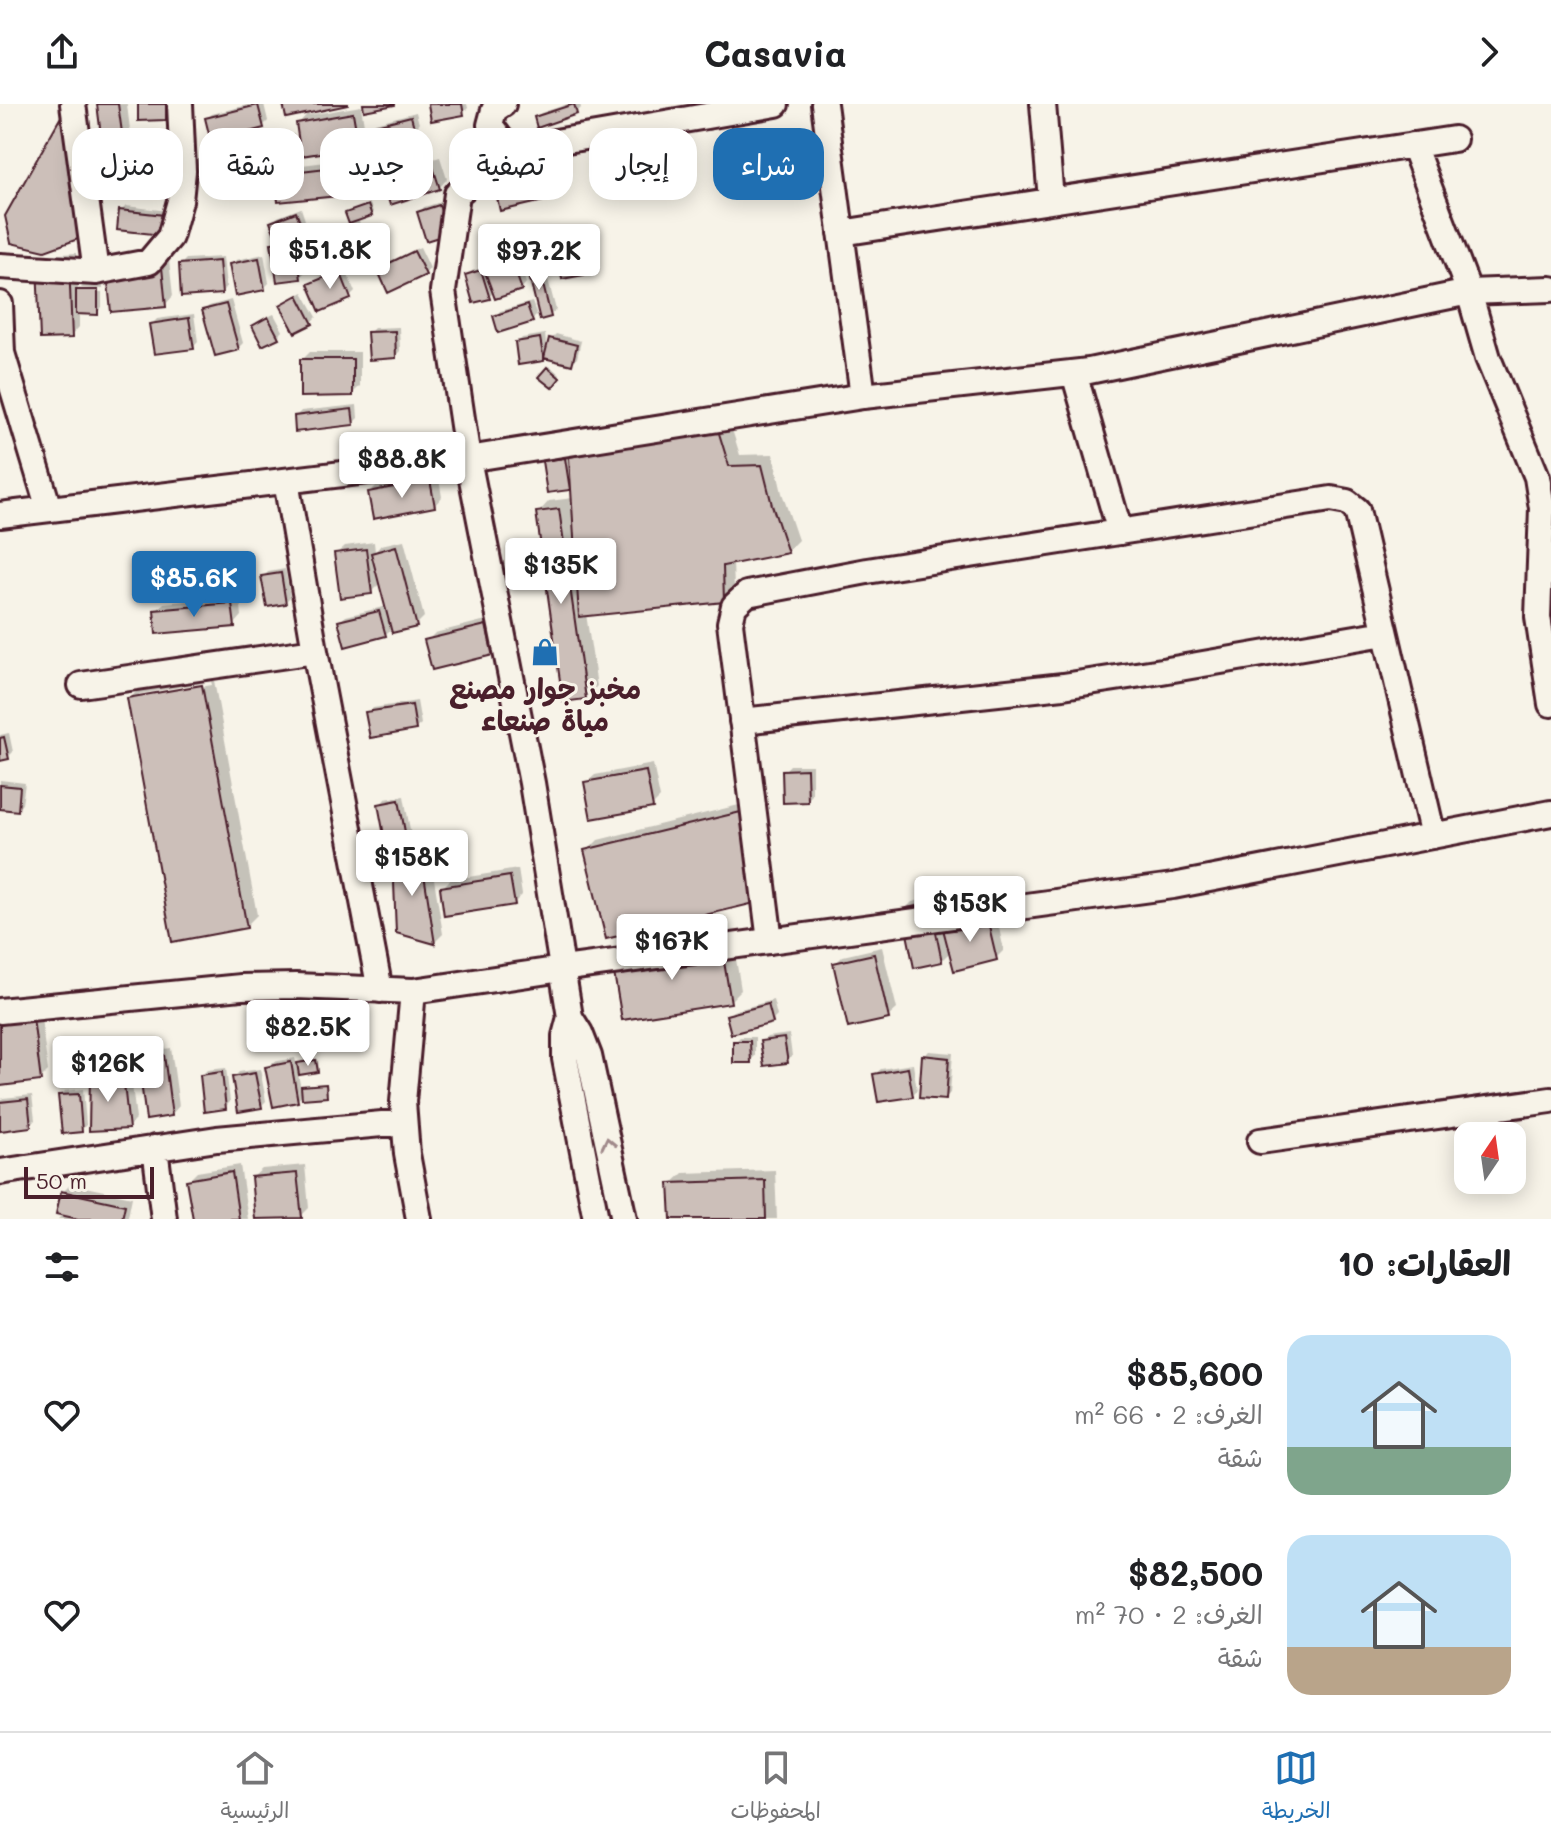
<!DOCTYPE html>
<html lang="ar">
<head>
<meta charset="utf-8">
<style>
  body { margin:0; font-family:Mali,"Playpen Sans Arabic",sans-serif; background:#f6f6f6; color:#202124; direction:rtl; height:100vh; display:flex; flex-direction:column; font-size:30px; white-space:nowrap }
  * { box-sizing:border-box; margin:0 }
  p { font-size:26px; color:#757577 }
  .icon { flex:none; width:44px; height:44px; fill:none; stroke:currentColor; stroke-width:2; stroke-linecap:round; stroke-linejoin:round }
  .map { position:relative; height:1115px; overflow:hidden; direction:ltr }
  .sheet { display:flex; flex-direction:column; background:#fff; flex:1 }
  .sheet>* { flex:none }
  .banner { position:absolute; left:24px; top:24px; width:800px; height:72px; direction:rtl; display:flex; gap:16px }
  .needle { width:52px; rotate:13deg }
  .buttons { position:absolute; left:1454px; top:1018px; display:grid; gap:16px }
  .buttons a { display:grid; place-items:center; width:72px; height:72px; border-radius:16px; background:#fff; box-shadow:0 4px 20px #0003; font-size:40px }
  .scale { position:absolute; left:24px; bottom:20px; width:130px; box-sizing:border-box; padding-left:8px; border:4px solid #4a1f2b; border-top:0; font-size:22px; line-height:28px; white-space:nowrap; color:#4a1f2b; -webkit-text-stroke:6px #f7f3e8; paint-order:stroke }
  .price { position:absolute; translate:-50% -68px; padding:0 18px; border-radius:8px; background:#fff; color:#222; font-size:26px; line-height:52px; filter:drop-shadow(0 2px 4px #0008) }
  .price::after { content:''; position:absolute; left:50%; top:48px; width:24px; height:18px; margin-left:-12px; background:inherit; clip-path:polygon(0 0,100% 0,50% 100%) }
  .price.selected { background:#1f6fb2; color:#fff }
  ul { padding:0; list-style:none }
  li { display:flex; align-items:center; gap:24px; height:200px; padding:0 40px }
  li span { display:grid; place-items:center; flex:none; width:224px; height:160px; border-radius:24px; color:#555 }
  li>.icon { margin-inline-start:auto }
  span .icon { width:96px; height:96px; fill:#fffc; stroke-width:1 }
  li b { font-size:34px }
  h2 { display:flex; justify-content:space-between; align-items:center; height:96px; padding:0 40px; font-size:34px }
  .tag { padding:0 28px; border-radius:24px; background:#fff; box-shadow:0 4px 20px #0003; font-size:28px; line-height:72px }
  .tag.selected { background:#1f6fb2; color:#fff }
  header { display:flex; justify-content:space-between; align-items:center; height:104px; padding:0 40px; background:#fff; font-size:36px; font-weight:700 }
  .menu { display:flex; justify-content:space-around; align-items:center; height:112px; border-top:2px solid #e0e0e0; background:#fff; font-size:22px; color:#757577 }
  .menu a { display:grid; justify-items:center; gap:4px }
  .menu .selected { color:#1f6fb2 }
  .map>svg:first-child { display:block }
</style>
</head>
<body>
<header><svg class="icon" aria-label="forward" viewBox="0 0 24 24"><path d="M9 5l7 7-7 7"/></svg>Casavia<svg class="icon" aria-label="share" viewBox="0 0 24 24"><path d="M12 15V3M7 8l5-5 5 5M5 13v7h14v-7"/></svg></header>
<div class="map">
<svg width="1551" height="1115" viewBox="0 0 1551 1115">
  <rect width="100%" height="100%" fill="#f7f3e8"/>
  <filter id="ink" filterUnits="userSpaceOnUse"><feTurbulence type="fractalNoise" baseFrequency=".0125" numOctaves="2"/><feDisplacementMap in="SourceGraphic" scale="16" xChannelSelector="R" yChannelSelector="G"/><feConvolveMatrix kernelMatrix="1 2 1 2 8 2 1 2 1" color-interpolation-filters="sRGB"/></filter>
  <g filter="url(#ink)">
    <path fill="#0003" fill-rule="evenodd" d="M99,0H127L130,26L122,34Z
      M251,0H264L268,17L263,22L207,15L212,10Z
      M430,0H467L468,4L463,9Z
      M568,0H580L581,4L576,9L536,14L541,9Z
      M361,2L366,33L358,41L298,20L309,8V11Z
      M416,8L419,20L414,26L370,24L375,19Z
      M294,30L297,46L292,52L272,38L277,33Z
      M417,34L422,47L417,52L382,50L387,45Z
      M117,45L180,47L146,66L145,69L175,72L174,83L124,73L132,66L112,50Z
      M546,47L555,86L547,94L491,58Z
      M440,53L447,75L439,84L384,75L392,67Z
      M342,56L345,81L337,90L277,71L286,63Z
      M444,97L452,123L419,109L424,103Z
      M370,100L373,108L358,115L369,148L364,153L334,130L339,125L351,121L347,109L349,108Z
      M126,102L168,107L166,124L121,107Z
      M301,104L305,116L300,121L273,118L278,113Z
      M300,132L305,168L300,173L273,140L278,135Z
      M583,135L588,164L583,169L558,144L563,139Z
      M420,143L430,164L425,170L379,166L384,160Z
      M76,149L78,187L80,184V188L102,189V203L97,209L79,208V223L71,232L39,159L47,151Z
      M264,150L269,179L264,184L231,161L236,156Z
      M223,153L226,183L221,188L181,160L186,155Z
      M517,155L526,179L521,185L494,187L489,193L467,172L472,167L486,163L488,168L493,163Z
      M169,156L173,192L165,201L117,161Z
      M543,156L556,206L550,211L530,163L535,158Z
      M345,164L355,188L350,193L321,205L311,181L316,176Z
      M83,181L103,182V185L81,184Z
      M303,188L317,213L312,218L282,201L287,196Z
      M231,196L243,239L238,244L204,207L209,202Z
      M532,198L537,211L532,216L495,213L500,207Z
      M194,210L198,238L193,243L152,220L157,215Z
      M274,210L283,227L278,232L254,222L259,217Z
      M399,223L400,247L395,252L369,229L374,224Z
      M545,230L547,248L551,235L556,230L581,237L577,254L572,259L546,252L543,255L517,239L522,234Z
      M310,248H360V282L352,290L302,256Z
      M550,262L560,271L552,281L541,273Z
      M357,301L358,314L353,319L296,312L301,307Z
      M729,316L740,351L773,350L782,389L798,436L787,447L733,458L734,485L723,496L586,510L597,582L586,593L538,409L549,397L573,394V381L569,384L544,358L549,353L570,350L571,355L582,343Z
      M438,369L442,393L434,402L370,388L378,380Z
      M404,436L424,513L416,521L393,523L385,531L340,517L346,512L387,502L381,478L371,488L336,450L345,442L374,438L375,448L381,441Z
      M285,465L290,493L285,498L263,473L268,468Z
      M240,492L242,512L234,521L156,507L164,499Z
      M494,514L501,541L492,549L427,537L435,529Z
      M213,571L257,811L246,822L129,595L140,584ZM211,577L212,581L139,594V590Z
      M417,597L421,620L415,625L368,609L373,604Z
      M9,629L13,648L8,653L0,655V631Z
      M653,660L660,694L652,702L586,679L595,671Z
      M790,661H812V691L807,696L784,667Z
      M0,676L25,679L22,700L17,705L0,703Z
      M404,692L412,737L404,745L428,738L443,830L435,838L398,828L395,754L406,742L380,701L385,695Z
      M763,695L773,784L587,747L598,736Z
      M518,765L522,791L514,799L442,784L450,776Z
      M938,792L945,826L995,807L1004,846L996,854L951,847L941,857L904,806L912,798Z
      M732,830L741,886L730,897L625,847Z
      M882,843L897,905L888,913L835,860L843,852Z
      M773,896L777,912L772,917L728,912L733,907Z
      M39,899L48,967L40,975L0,980Z
      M789,930L792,952L787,957L762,938L767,933Z
      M740,933H755V952L750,957L735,938Z
      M171,944L179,1002L171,1011L140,955L149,947Z
      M929,947L953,949L950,989L945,994L924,952Z
      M295,954L297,962L301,957L318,955L319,965L317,967L298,970L301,985L305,981L327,979L328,989L326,991L304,990L297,996L267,963L273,958Z
      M913,960L917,986L912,991L875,970L881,965Z
      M130,963L136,1015L128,1023L92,972L100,964Z
      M226,964L230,998L225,1003L202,971L207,966Z
      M260,965L266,997L261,1002L234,973L239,968Z
      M83,985L86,1021L81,1026L60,992L65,987Z
      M32,991L35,1016L30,1021L0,1025V997L3,994Z
      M240,1061L248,1115H195L189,1076L197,1068Z
      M305,1061L309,1104L301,1112L257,1115L253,1073L262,1065Z
      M775,1066L777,1115H673L671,1080L683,1069Z
      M71,1080L132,1093L128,1113L126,1115H58L63,1110V1088Z"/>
    <path fill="#ccbfb9" stroke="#4a1f2b" stroke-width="2" d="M68,0L89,131L45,147L11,139L5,112Z
      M97,0H118L123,36L102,39Z
      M138,0H166V16L138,17Z
      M283,0H348V1L286,14Z
      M363,0H395V1L364,7Z
      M428,0H462L464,11L431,17Z
      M574,0L577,10L537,24L534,13Z
      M258,1L264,24L211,38L205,14Z
      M353,9L359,43L301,52L296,19Z
      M411,12L415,27L371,38L368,23Z
      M289,34L293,53L274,57L270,37Z
      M412,38L418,54L385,65L379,49Z
      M537,47L548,96L500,107L489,58Z
      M110,49L176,51L175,69L109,67Z
      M367,56L368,73L350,75L348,57Z
      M432,60L440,85L390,101L382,75Z
      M335,63L338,92L278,98L275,70Z
      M122,72L171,77L170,90L121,85Z
      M368,101L372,112L349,120L345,109Z
      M439,101L448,130L426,137L417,108Z
      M119,106L164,111L162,131L117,126Z
      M296,108L302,123L276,133L270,118Z
      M354,122L365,155L344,163L332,130Z
      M295,136L301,175L277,178L271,139Z
      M578,139L584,171L562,175L556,143Z
      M414,147L426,171L388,189L377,165Z
      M259,154L265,186L235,192L229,160Z
      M69,157L72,234L40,235L37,158Z
      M219,157L222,190L181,193L179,160Z
      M512,158L522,186L495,195L485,168Z
      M538,160L551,213L540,216L527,163Z
      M162,163L166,203L111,208L107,169Z
      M481,166L490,195L473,199L465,171Z
      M340,167L351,195L320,208L308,180Z
      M76,186H98V211L76,210Z
      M298,191L313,220L295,229L280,201Z
      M226,200L239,246L215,252L202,206Z
      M527,201L533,218L498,229L493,212Z
      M268,213L279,234L262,242L252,222Z
      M189,214L194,245L154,250L149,220Z
      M395,227L396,254L369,256L367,228Z
      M540,234L544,257L518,261L515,238Z
      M549,234L577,241L572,261L544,254Z
      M300,255H353V292L300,293Z
      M547,263L560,274L552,284L538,273Z
      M352,305L354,321L295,328L294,312Z
      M718,326L729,362L762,361L772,401L788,449L723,462L724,498L579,513L569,353Z
      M565,354L570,386L547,389L542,357Z
      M430,376L435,403L373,415L368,388Z
      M559,405L586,595L563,598L536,408Z
      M396,442L417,523L392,529L371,449Z
      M366,445L372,490L340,494L334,449Z
      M281,469L286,500L267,503L261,472Z
      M232,499L235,523L156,530L154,506Z
      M379,507L386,532L345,543L338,517Z
      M486,521L493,551L432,566L424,536Z
      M202,581L247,824L172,838L127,594Z
      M412,601L416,626L370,634L365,608Z
      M4,633L9,655L0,657V634Z
      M807,665L808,698L783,699L782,666Z
      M646,667L653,704L591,715L584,678Z
      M0,681L20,683L18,707L0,705Z
      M399,696L408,744L387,747L378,700Z
      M753,705L763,797L606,835L584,746Z
      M420,745L435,840L396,829L393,753Z
      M510,772L515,801L444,812L440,783Z
      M930,799L942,858L914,864L902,805Z
      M987,814L997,856L954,867L943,825Z
      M721,840L731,899L622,916L612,857Z
      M874,850L889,915L848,924L833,859Z
      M768,900L773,919L731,930L726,911Z
      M32,906L41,977L0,982V910Z
      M784,934L788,959L764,962L760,937Z
      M733,937H750L751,959H733Z
      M164,951L172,1012L146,1016L138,955Z
      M922,951L949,954L946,996L919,994Z
      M316,956L318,968L299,971L297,959Z
      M291,958L298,998L273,1003L265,963Z
      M908,964L913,993L878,998L873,970Z
      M222,968L226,1005L204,1008L200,971Z
      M255,969L262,1004L238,1008L232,973Z
      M123,971L129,1025L89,1027L90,972Z
      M326,980L327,993L302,995L301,982Z
      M79,990L82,1028L62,1030L58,991Z
      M28,995L31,1023L0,1027V998Z
      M232,1068L239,1115H193L186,1076Z
      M297,1069L302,1114L255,1115L251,1073Z
      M765,1076L766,1115H671L669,1079Z
      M61,1087L125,1101L122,1115H78L56,1110Z"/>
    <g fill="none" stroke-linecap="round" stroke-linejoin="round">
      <defs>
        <path id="minor" d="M73,0L96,168
          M503,0L494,6L490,21L509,46
          M824,0L863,292
          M1043,0L1051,96
          M841,129L1454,35
          M0,162L96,168L149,158L170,133L180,97L183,67L180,0
          M1551,185L1469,188L1488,254L1537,373L1542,404L1538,513L1551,600
          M0,200L2,249L49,405
          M1074,269L1120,428
          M286,377L315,547L380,886
          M0,411L468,355L863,292L1089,267L1469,188L1413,41
          M81,581L315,547
          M742,617L1063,582L1162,567L1385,529
          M770,837L730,519L734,502L747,490L867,467L1331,395L1347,398L1357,406L1433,732
          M413,887L403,998L407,1050L419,1115
          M0,907L241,883L296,882L413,887L562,865L1173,782L1551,709
          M570,913L580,929L589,952L624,1115
          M1260,1037L1551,996
          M155,1044L164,1115
          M0,1068L217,1035L404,1018
          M596,1115L565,955V932L570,913L532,679L468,355L443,187L457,90L509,46L776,0"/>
      </defs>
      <use href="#minor" stroke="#4a1f2b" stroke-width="30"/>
      <use href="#minor" stroke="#f7f3e8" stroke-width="24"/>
    </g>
    <defs><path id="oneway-chevron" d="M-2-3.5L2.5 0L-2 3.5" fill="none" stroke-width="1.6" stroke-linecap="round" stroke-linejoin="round" transform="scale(2)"/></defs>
    <use stroke="#a0898a" href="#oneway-chevron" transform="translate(608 1039) rotate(-102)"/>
  </g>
  <defs>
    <symbol id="shop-bare" viewBox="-9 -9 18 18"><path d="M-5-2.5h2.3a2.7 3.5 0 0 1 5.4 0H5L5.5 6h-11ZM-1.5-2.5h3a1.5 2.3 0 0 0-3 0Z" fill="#1f6fb2" stroke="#f7f3e8" stroke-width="2.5" paint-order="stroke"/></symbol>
  </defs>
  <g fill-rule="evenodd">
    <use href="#shop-bare" x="525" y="528" width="40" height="40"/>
  </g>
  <g text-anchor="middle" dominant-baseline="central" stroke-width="6" stroke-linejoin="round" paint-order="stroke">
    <g font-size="28" font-weight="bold" fill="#4a1f2b" stroke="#f7f3e8">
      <text x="545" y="584">مخبز جوار مصنع<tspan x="545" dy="32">مياة صنعاء</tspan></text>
    </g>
  </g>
</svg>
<div class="buttons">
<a><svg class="needle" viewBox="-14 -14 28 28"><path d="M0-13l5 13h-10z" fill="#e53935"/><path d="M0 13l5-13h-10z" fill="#757577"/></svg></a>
</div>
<div class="scale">50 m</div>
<b class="price" style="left:330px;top:187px">$51.8K</b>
<b class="price" style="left:539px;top:188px">$97.2K</b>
<b class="price" style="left:402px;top:396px">$88.8K</b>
<b class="price" style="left:561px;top:502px">$135K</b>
<b class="price selected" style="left:194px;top:515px">$85.6K</b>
<b class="price" style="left:412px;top:794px">$158K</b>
<b class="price" style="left:970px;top:840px">$153K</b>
<b class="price" style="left:672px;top:878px">$167K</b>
<b class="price" style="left:308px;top:964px">$82.5K</b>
<b class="price" style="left:108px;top:1000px">$126K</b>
<div class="banner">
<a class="tag selected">شراء</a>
<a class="tag">إيجار</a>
<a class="tag">تصفية</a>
<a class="tag">جديد</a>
<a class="tag">شقة</a>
<a class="tag">منزل</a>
</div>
</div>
<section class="sheet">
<h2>العقارات: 10<svg class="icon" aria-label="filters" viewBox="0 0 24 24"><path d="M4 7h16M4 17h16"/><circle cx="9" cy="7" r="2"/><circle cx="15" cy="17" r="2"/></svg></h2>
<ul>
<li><span style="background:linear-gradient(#bfe0f5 70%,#7fa58c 0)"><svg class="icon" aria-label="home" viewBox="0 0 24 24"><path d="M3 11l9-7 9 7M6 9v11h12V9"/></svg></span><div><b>$85,600</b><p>الغرف: 2 · 66 m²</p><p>شقة</p></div><svg class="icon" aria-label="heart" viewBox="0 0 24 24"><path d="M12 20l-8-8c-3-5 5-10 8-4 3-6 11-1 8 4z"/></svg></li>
<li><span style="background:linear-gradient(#bfe0f5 70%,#b9a48a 0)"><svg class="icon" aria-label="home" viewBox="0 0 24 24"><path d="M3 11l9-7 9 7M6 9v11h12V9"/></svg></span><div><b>$82,500</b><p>الغرف: 2 · 70 m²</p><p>شقة</p></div><svg class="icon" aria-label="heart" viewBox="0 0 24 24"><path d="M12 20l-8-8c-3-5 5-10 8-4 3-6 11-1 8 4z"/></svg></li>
</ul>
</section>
<nav class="menu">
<a class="selected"><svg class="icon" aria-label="map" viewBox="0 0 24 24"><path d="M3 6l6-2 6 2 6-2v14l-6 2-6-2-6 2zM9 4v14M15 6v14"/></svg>الخريطة</a>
<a><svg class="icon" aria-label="saved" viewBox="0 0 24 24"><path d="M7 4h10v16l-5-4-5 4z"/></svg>المحفوظات</a>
<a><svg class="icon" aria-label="home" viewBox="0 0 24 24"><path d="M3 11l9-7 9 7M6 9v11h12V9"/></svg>الرئيسية</a>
</nav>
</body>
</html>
